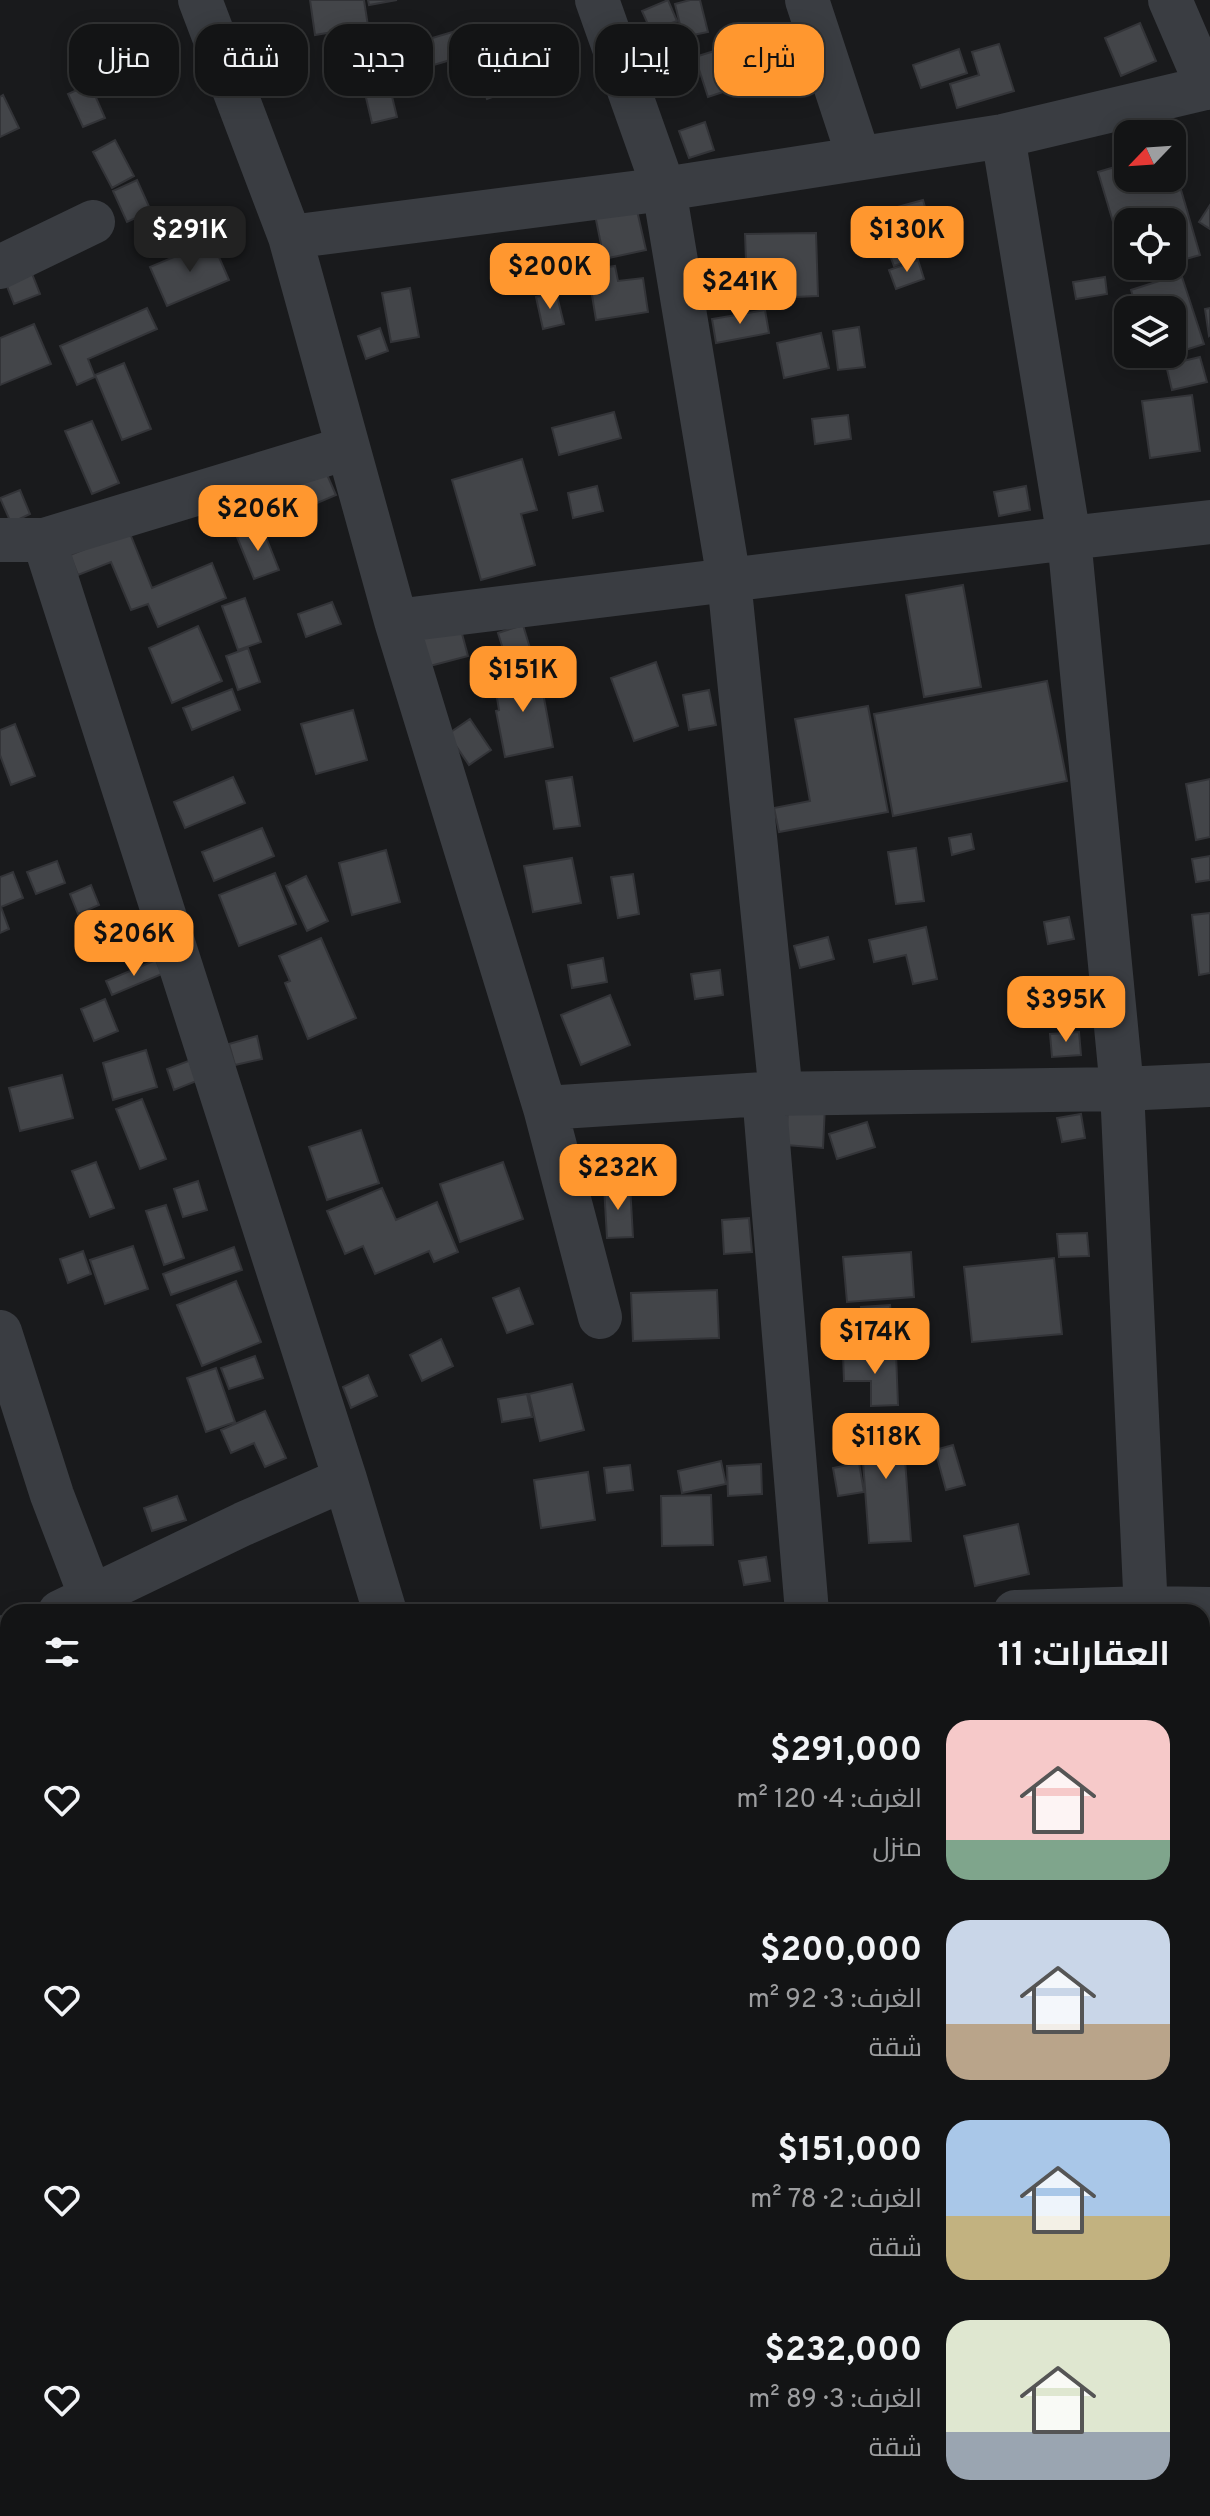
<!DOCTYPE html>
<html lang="ar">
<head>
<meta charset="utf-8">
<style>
  body { margin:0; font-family:Overpass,Cairo,sans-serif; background:#202122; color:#f1f3f6; direction:rtl; height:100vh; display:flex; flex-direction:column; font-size:30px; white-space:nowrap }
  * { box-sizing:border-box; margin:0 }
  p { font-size:26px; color:#9d9ea0 }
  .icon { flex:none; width:44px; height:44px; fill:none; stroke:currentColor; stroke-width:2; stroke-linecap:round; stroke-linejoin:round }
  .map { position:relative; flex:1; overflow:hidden; direction:ltr }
  .drawer { position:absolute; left:0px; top:1604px; width:1210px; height:912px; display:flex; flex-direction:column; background:#131415; border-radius:24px 24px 0 0; box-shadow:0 4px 20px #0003,0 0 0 2px #323334; direction:rtl }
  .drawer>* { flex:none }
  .top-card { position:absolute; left:24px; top:24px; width:800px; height:72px; direction:rtl; display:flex; gap:16px }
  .needle { width:52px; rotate:245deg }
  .fabs { position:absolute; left:1114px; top:120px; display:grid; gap:16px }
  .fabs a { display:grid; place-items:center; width:72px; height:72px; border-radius:16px; background:#131415; box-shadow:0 4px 20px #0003,0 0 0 2px #323334; font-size:40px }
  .price { position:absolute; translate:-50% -68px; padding:0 18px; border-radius:16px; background:#ff972f; color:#111; font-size:26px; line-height:52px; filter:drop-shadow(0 2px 4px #0008) }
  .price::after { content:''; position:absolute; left:50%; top:48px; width:24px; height:18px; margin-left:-12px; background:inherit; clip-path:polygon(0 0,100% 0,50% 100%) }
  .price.current { background:#222; color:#fff }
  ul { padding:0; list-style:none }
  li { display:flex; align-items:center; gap:24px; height:200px; padding:0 40px }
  li span { display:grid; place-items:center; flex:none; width:224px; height:160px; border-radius:24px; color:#555 }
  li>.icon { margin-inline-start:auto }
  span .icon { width:96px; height:96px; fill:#fffc; stroke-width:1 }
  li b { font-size:34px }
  h2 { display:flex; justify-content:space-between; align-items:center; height:96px; padding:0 40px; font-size:34px }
  .chip { padding:0 28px; border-radius:24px; background:#131415; box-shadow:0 4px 20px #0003,0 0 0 2px #323334; font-size:28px; line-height:72px }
  .chip.current { background:#ff972f; color:#111 }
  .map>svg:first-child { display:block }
</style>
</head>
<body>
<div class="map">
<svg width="1210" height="2516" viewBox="0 0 1210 2516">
  <rect width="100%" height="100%" fill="#191a1c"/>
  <path fill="#434549" stroke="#333438" stroke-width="2" d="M310,0H364L368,26L315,35Z
    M368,0H397L369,5Z
    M668,0L677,21L651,31L642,11Z
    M690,0H700L708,32L683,37L675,4Z
    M1140,23L1156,61L1121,76L1105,38Z
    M459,30L467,55L397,76L389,51Z
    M672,33L679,60L655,66L648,39Z
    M487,35L493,52L471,61L465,44Z
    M740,43L753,82L708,97L695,57Z
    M999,44L1014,91L957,108L950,84L979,75L972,52Z
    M959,49L967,73L921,88L913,65Z
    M504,68L512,90L487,99L479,76Z
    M388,80L397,117L372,123L363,85Z
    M90,84L105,118L83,127L68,94Z
    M3,95L19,128L0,137V97Z
    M705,122L714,150L689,158L679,131Z
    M115,140L134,176L112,188L93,152Z
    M1172,159L1200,255L1172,263V222H1128V266H1162L1129,275L1098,172L1128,163V178H1172Z
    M137,180L151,211L127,222L113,191Z
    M923,200L930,224L879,238L872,214Z
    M1210,205V229L1199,222Z
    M636,206L646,250L604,259L595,215Z
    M943,224L951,246L894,266L886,245Z
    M816,233L818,296L771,298V287H747L745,234Z
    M212,241L229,280L167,306L150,267Z
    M918,260L924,279L896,289L889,270Z
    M29,266L40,294L14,304L3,276Z
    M615,266L618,281L643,278L648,312L596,320L588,270Z
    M1181,274L1204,344L1154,360L1152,354H1172V310H1137L1131,290Z
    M1105,277L1107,294L1076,299L1073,282Z
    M410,288L419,337L391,342L382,293Z
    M556,292L564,324L543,329L536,297Z
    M147,308L157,329L88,359L95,377L77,385L60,346Z
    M1210,308V335L1209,336L1205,309Z
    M765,310L769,333L716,343L712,319Z
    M34,324L51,364L0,385V338Z
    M859,327L865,367L838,370L833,331Z
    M380,328L388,351L366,359L358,336Z
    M821,333L829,368L784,378L777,343Z
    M1200,357L1207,382L1172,390L1166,365Z
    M124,363L151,429L122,440L95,375Z
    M1192,395L1200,451L1150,458L1142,401Z
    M614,412L621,438L559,455L552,428Z
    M848,415L851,439L815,444L812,419Z
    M92,421L119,483L92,494L65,431Z
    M522,459L537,510L521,514L535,565L481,580L452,480Z
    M321,461L336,495L296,512L281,479Z
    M597,486L603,511L573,518L568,493Z
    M1026,486L1030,510L999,516L994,492Z
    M20,490L30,514L11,523L0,498Z
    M262,527L279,570L254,579L237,537Z
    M129,531L152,588L212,563L226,598L158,627L148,604L131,610L111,562L78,575L70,555Z
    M963,585L981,687L924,697L906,595Z
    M245,598L261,642L238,650L222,606Z
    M332,602L341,624L306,637L298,614Z
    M457,615L468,656L426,667L415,627Z
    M523,625L536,668L511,675L498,633Z
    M198,626L222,681L172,703L149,648Z
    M248,648L260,682L238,690L226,656Z
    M656,662L678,726L634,741L611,678Z
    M539,671L553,747L505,757L496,711L499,710L494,680Z
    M1047,681L1067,781L893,816L874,714Z
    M232,689L240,710L192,730L183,708Z
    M709,690L716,725L689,730L683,695Z
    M868,706L888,812L779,832L774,808L810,801L795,719Z
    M353,710L367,760L316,774L301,724Z
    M470,719L491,750L469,765L448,734Z
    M15,724L35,776L11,785L0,755V730Z
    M233,777L245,803L185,828L174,802Z
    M572,777L580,826L554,829L546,781Z
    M1210,779V837L1196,840L1186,784Z
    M262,828L274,856L214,881L202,852Z
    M971,834L974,849L952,855L949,838Z
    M916,848L924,901L896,904L888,852Z
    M386,850L400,902L352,915L339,863Z
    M1210,856V880L1196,882L1192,859Z
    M572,858L581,903L533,912L524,866Z
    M57,861L65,883L36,894L27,872Z
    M13,872L23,898L1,907L9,929L0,933V877Z
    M275,873L296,924L239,946L219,895Z
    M633,874L639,914L618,918L611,877Z
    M306,876L328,921L307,931L286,886Z
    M91,885L99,905L78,914L70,894Z
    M1210,913V973L1199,975L1192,915Z
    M1069,917L1074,939L1048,944L1044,922Z
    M926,927L937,979L913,984L906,955L874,962L869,940Z
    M828,937L834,959L800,968L794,946Z
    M321,938L356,1018L308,1039L285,983L290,981L279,956Z
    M603,958L607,982L572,988L568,965Z
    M156,960L162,974L112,995L106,981Z
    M720,970L723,995L695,999L691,974Z
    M610,995L630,1045L581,1065L561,1015Z
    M105,999L118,1031L94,1041L81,1009Z
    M1079,1032L1081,1055L1052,1057L1050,1034Z
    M257,1036L262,1059L235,1065L229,1044Z
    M146,1050L157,1087L113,1100L103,1063Z
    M191,1060L199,1080L174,1090L167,1069Z
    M62,1075L73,1118L20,1131L9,1088Z
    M142,1099L166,1159L140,1169L116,1109Z
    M788,1104L825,1106L823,1148L786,1145Z
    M1081,1114L1085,1138L1062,1142L1057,1118Z
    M867,1122L875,1147L837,1159L829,1134Z
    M361,1130L379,1183L327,1200L309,1147Z
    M96,1162L114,1208L90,1217L72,1171Z
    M503,1162L523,1219L460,1242L440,1184Z
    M198,1181L207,1210L183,1217L174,1189Z
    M630,1185L633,1237L607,1238L604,1186Z
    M382,1188L396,1220L437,1202L458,1252L434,1262L429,1251L375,1274L363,1246L345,1254L327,1211Z
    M166,1205L184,1258L164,1265L146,1211Z
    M749,1218L752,1252L724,1254L722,1220Z
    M1087,1233L1089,1256L1059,1257L1057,1234Z
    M133,1246L148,1289L105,1304L90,1260Z
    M234,1247L242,1270L171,1295L163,1274Z
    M83,1251L91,1274L68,1283L60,1259Z
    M911,1252L914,1297L847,1302L843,1257Z
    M1054,1258L1062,1334L972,1342L964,1267Z
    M236,1281L261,1342L202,1366L177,1305Z
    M519,1288L533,1324L507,1333L493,1298Z
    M717,1290L719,1338L633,1341L631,1293Z
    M890,1305L893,1329L864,1333L861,1307Z
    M441,1339L453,1366L422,1381L410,1355Z
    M896,1353L898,1405L871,1406V1381H844L843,1355Z
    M255,1356L263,1378L229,1389L221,1368Z
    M216,1368L235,1422L206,1432L187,1378Z
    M368,1375L377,1396L351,1408L343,1387Z
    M572,1384L584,1430L540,1441L529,1394Z
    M527,1394L532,1417L502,1422L498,1399Z
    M265,1411L286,1458L265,1467L254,1443L231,1453L221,1430Z
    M902,1419L911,1541L869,1543L860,1421Z
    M953,1445L965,1485L946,1490L935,1450Z
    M721,1461L726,1484L682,1493L678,1471Z
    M859,1463L864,1492L838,1496L833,1468Z
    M761,1464L762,1494L728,1496L727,1466Z
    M630,1465L633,1490L607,1493L604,1468Z
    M588,1472L595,1520L541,1528L534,1480Z
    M711,1495L713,1545L662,1546L661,1496Z
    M177,1496L186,1520L152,1531L144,1508Z
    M1018,1524L1029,1574L975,1586L964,1536Z
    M766,1557L770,1581L744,1585L739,1561Z
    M1202,1637H1210V1661L1202,1662Z
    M8,1732V1751L1,1735Z
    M0,1810L8,1825V1857L0,1861Z
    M2,1911L8,1922V1973L0,1957V1913Z
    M8,2448V2502L0,2505V2451Z
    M278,2508H326L329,2515L281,2516Z
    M558,2508H561L565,2516H539Z
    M1058,2508H1088L1091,2516H1060Z
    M1130,2508H1182L1183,2514L1131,2516Z"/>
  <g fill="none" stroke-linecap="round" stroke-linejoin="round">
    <path stroke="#3a3d42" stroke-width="44" d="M200,0L290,237L396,621L545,1108L764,1094L1122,1089L1210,1085
      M597,0L664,189L729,580L781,1094
      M807,0L859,158
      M1170,0L1208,88
      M1003,136L1069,538L1122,1089L1146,1612
      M290,237L664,189L1003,136L1210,87
      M0,267L93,222
      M0,540H44L347,448
      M44,540L345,1479L385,1612
      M396,621L1069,538L1210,522
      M764,1094L807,1612
      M545,1108L600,1317
      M0,1332L52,1495L91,1597
      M60,1612L243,1524L345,1479
      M1015,1612L1146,1608L1210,1609
      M0,1640L8,1636
      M0,2268L8,2285
      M1202,2473L1210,2472
      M111,2508L115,2516
      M435,2508L439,2516
      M767,2508L771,2516
      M904,2508L905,2516
      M1201,2508L1202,2516
      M481,2516L508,2508"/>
  </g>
</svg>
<div class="fabs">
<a><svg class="needle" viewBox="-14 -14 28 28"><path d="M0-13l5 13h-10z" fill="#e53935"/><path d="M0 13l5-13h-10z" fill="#9d9ea0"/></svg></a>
<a><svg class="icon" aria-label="locate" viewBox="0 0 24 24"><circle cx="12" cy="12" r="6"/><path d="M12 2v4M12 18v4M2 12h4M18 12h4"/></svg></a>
<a><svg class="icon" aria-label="layers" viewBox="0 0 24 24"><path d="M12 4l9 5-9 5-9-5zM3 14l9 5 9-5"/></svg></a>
</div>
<b class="price current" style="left:190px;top:274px">$291K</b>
<b class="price" style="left:907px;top:274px">$130K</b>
<b class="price" style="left:550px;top:311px">$200K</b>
<b class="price" style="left:740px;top:326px">$241K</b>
<b class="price" style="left:258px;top:553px">$206K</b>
<b class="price" style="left:523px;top:714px">$151K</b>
<b class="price" style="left:134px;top:978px">$206K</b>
<b class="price" style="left:1066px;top:1044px">$395K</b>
<b class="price" style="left:618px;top:1212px">$232K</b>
<b class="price" style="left:875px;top:1376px">$174K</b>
<b class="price" style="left:886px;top:1481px">$118K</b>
<div class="top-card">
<a class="chip current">شراء</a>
<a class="chip">إيجار</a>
<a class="chip">تصفية</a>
<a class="chip">جديد</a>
<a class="chip">شقة</a>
<a class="chip">منزل</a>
</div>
<section class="drawer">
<h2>العقارات: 11<svg class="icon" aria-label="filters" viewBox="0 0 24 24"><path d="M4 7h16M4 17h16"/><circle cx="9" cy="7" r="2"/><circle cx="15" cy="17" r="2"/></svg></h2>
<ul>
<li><span style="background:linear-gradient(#f6c9c9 75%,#7fa58c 0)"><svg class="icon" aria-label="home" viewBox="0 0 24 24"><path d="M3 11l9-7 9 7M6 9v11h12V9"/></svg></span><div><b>$291,000</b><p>الغرف: 4 · 120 m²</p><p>منزل</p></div><svg class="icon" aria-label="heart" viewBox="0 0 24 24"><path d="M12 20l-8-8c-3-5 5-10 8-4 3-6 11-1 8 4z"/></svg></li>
<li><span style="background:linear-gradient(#c9d6e8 65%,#b9a48a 0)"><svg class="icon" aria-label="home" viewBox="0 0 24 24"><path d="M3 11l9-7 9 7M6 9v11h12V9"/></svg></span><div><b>$200,000</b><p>الغرف: 3 · 92 m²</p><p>شقة</p></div><svg class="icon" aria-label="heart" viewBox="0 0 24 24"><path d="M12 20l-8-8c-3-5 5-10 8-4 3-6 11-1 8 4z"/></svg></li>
<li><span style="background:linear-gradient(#a9c7e8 60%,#c2b280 0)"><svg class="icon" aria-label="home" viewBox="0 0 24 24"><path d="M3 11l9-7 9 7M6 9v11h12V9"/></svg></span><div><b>$151,000</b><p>الغرف: 2 · 78 m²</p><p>شقة</p></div><svg class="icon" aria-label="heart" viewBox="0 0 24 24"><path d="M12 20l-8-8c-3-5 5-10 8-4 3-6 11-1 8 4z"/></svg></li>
<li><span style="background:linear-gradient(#dfe7d0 70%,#9aa5b1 0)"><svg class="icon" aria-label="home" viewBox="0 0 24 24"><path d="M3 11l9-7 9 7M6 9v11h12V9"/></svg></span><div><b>$232,000</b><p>الغرف: 3 · 89 m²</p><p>شقة</p></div><svg class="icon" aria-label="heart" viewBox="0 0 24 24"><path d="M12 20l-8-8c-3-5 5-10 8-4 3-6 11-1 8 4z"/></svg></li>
</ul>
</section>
</div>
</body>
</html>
